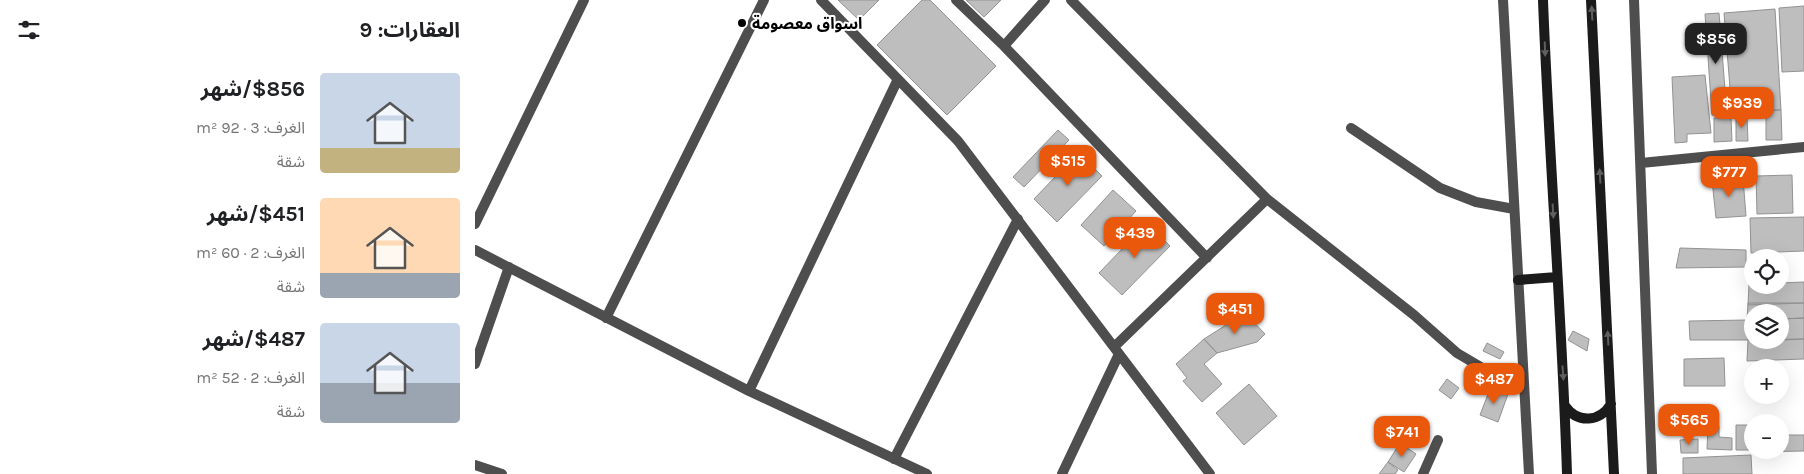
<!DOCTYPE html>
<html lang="ar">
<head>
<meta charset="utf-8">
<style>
  body { margin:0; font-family:Karla,"Noto Sans Arabic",sans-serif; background:#f6f6f6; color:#202124; direction:rtl; height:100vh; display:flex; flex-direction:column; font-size:19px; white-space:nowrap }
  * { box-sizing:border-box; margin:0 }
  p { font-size:16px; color:#757577 }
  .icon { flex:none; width:28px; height:28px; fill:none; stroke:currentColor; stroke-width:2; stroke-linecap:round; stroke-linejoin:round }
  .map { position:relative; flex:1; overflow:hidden; direction:ltr }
  .details { display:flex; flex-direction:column; background:#fff; width:475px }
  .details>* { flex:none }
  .controls { position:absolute; left:1269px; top:249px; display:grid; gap:10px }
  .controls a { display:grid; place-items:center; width:45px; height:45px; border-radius:50%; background:#fff; box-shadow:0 5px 20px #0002; font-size:25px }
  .price { position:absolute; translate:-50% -42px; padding:0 11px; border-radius:10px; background:#ea580c; color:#fff; font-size:16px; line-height:32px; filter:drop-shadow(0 1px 2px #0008) }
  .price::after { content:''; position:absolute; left:50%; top:30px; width:15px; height:11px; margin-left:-8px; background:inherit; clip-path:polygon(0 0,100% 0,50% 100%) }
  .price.on { background:#222; color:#fff }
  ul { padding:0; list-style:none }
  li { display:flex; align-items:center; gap:15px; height:125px; padding:0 15px }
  li span { display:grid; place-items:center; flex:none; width:140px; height:100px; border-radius:5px; color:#555 }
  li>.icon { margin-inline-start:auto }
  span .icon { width:60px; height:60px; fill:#fffc; stroke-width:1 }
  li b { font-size:21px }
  h2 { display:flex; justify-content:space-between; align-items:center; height:60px; padding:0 15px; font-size:21px }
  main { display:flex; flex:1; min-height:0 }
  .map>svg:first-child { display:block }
</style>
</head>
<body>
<main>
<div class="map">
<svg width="1329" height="474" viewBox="0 0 1329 474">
  <rect width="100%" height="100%" fill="#fff"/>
  <path fill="#bebebe" stroke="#929292" d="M363,0H404L384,20Z
    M447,0H455L521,66L472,115L402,45Z
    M491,0H526L509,17Z
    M1329,6V71L1307,72L1304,8Z
    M1300,9L1306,110L1257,113L1249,13Z
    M1244,13L1252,115H1237L1230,14Z
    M1230,75L1236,133L1212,134V142L1200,143L1197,77Z
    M1291,110H1306L1307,140H1291Z
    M1272,117L1273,141H1261V118Z
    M1239,118H1256L1257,141L1239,142Z
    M583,130L594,140L549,187L538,177Z
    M603,153L627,176L582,222L559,199Z
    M1317,175L1318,213L1282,214L1281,176Z
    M1268,178L1271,216L1241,218L1237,180Z
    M638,190L661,211L629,246L606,225Z
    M1329,217V251L1276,253L1275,218Z
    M672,223L695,246L647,295L624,273Z
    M1205,248L1271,250V267L1201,268Z
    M1329,282V303L1273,305L1274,284L1305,285V283Z
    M1273,303H1329V318L1305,319V312H1278V320H1272Z
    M770,313L790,334L782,342L742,353L729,339Z
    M1329,318V339L1305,340V319Z
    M1272,320H1278V340H1273Z
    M1272,320L1273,340H1215L1214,321Z
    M1098,331L1114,339L1112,351L1093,340Z
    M729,339L742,353L729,364L747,384L727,402L708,381L712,378L701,364Z
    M1329,339V359L1272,361L1273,340Z
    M1012,343L1029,352L1025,359L1008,351Z
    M1249,358L1250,386H1209V359Z
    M972,379L984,388L976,399L964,390Z
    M774,384L802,416L769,445L741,413Z
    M1015,389L1033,394L1023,422L1005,415Z
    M1261,425H1274V450H1261Z
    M1233,426H1244V437L1257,438V450L1232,449Z
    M1305,435H1329V451L1277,452V436L1278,450H1305Z
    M1223,439V453H1206L1205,440Z
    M925,443L941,454L929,472L913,462Z
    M1276,455L1277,474H1208V458Z
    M913,462L923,470L920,474H904Z"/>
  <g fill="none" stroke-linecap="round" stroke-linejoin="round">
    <path stroke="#4e4e4e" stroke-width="10" d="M346,0L483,141L735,474
      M481,0L529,46L732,258
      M596,0L792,199L939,315L982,353L1021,376L1049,389
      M1028,0L1054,474
      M1159,0L1177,474
      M529,46L570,0
      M876,128L965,188L1001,202L1039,209
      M1166,163L1329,147
      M0,224L109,0
      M0,250L274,391L452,474
      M131,318L289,0
      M639,347L792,199
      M0,364L34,267
      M274,391L423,79
      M419,459L543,219
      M0,465L27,474
      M587,474L644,354
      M948,474L963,440"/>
    <path stroke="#1b1b1b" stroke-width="10" d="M1068,0C1074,158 1087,316 1092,474
      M1116,0L1139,474
      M1043,280L1082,277
      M1090,406C1103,424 1125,422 1136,404"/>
  </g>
  <defs><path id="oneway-solid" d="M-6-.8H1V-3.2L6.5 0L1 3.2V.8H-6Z" transform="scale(1.25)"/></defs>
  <g fill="#5f5f5f">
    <use href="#oneway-solid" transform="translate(1117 13) rotate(-93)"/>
    <use href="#oneway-solid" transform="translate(1070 49) rotate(88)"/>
    <use href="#oneway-solid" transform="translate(1125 176) rotate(-93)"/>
    <use href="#oneway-solid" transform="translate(1078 211) rotate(87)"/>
    <use href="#oneway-solid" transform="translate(1133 338) rotate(-93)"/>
    <use href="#oneway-solid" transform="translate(1088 373) rotate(86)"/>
  </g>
  <circle fill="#000" stroke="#fff" stroke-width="2" cx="267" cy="23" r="5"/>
  <g text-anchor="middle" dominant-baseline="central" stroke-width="4" stroke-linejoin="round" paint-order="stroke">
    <g font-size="16" font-weight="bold" fill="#000" stroke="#fff" text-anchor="start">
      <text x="277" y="23">اسواق معصومة</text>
    </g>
  </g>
</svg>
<div class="controls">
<a><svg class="icon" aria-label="locate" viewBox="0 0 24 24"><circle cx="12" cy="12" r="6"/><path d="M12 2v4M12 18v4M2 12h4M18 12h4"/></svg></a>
<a><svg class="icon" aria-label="layers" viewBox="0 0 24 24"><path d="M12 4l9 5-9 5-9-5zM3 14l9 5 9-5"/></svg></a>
<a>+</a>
<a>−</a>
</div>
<b class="price on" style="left:1241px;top:65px">$856</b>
<b class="price" style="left:1267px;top:129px">$939</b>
<b class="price" style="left:593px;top:187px">$515</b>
<b class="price" style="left:1254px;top:198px">$777</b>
<b class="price" style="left:660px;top:259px">$439</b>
<b class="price" style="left:760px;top:335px">$451</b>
<b class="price" style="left:1019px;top:405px">$487</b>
<b class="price" style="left:1214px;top:446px">$565</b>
<b class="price" style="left:927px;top:458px">$741</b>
</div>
<section class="details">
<h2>العقارات: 9<svg class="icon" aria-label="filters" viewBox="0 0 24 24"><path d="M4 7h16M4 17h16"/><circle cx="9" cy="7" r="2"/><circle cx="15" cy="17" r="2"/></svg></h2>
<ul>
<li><span style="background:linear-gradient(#c9d6e8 75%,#c2b280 0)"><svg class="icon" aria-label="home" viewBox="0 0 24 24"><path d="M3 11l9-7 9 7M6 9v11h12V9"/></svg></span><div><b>$856/شهر</b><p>الغرف: 3 · 92 m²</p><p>شقة</p></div></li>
<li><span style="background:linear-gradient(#ffd9b3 75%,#9aa5b1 0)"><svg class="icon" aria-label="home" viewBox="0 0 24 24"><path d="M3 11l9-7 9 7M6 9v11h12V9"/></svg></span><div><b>$451/شهر</b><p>الغرف: 2 · 60 m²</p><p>شقة</p></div></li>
<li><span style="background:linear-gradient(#c9d6e8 60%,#9aa5b1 0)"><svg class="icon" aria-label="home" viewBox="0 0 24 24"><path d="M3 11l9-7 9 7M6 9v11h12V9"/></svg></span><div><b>$487/شهر</b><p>الغرف: 2 · 52 m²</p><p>شقة</p></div></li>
</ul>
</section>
</main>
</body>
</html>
